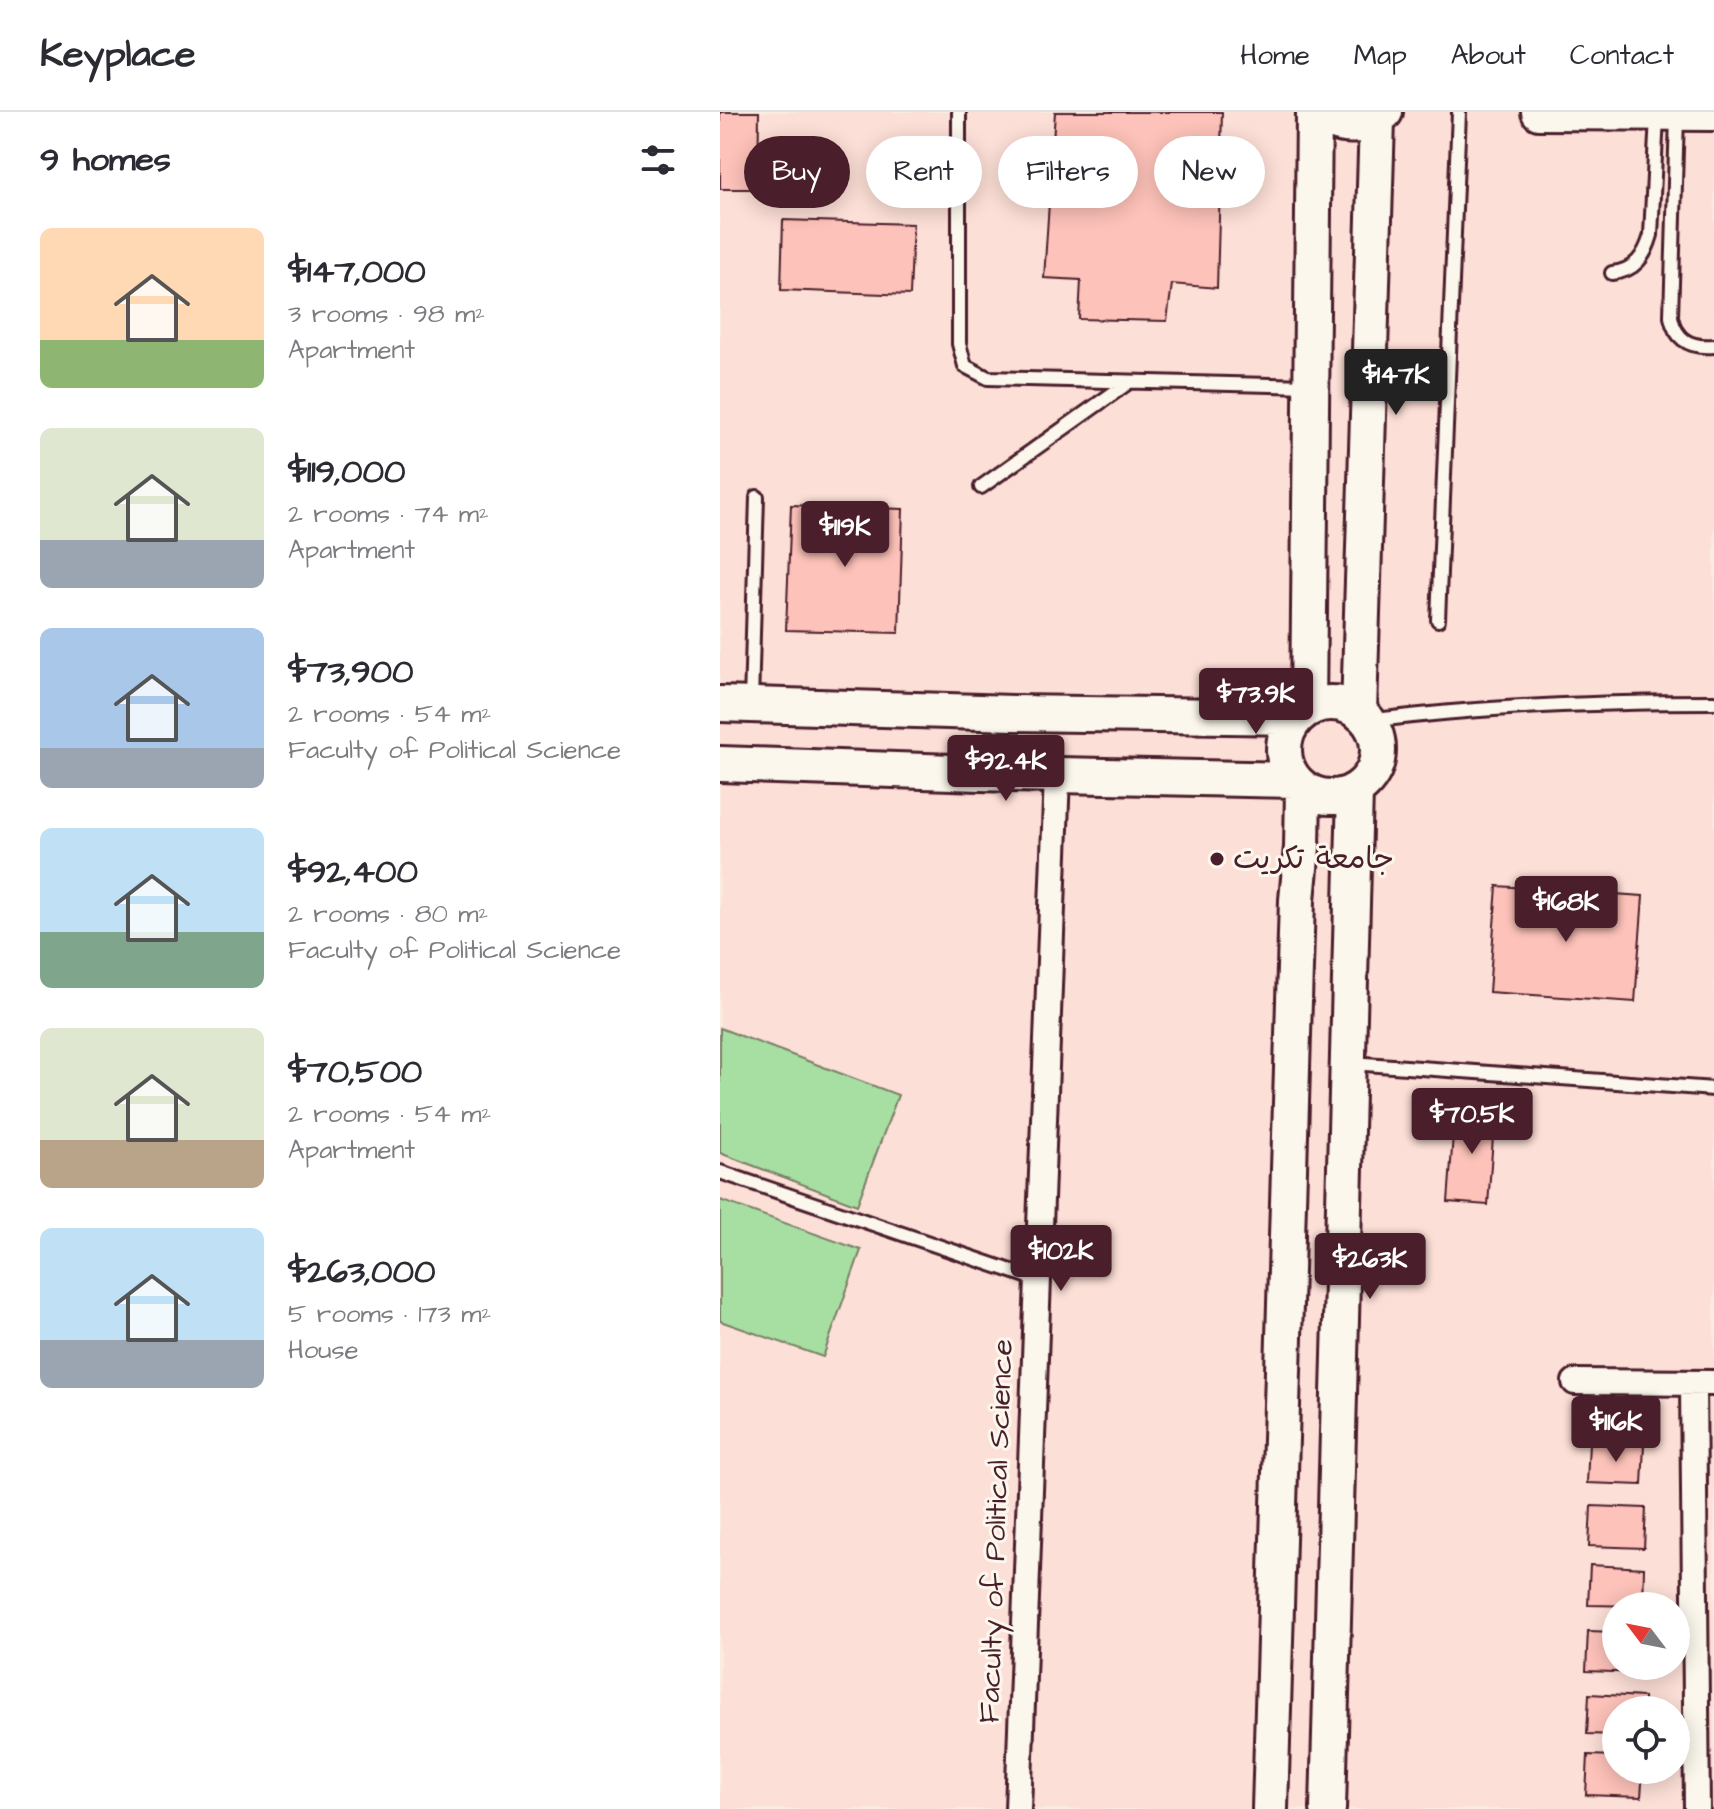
<!DOCTYPE html>
<html lang="en">
<head>
<meta charset="utf-8">
<style>
  body { margin:0; font-family:"Architects Daughter","Playpen Sans Arabic",sans-serif; background:#f7f7f7; color:#2b2b33; height:100vh; display:flex; flex-direction:column; font-size:30px; white-space:nowrap }
  * { box-sizing:border-box; margin:0 }
  p { font-size:26px; color:#7c7c81 }
  .icon { flex:none; width:44px; height:44px; fill:none; stroke:currentColor; stroke-width:2; stroke-linecap:round; stroke-linejoin:round }
  .map { position:relative; flex:1; overflow:hidden }
  .sheet { display:flex; flex-direction:column; background:#fff; width:720px }
  .sheet>* { flex:none }
  .hud { position:absolute; left:24px; top:24px; width:760px; height:72px; display:flex; gap:16px }
  .needle { width:52px; rotate:302deg }
  .fabs { position:absolute; left:882px; top:1480px; display:grid; gap:16px }
  .fabs a { display:grid; place-items:center; width:88px; height:88px; border-radius:50%; background:#fff; box-shadow:0 4px 20px #0003; font-size:40px }
  .price { position:absolute; translate:-50% -68px; padding:0 18px; border-radius:8px; background:#4a1f2b; color:#fff; font-size:26px; line-height:52px; filter:drop-shadow(0 2px 4px #0008) }
  .price::after { content:''; position:absolute; left:50%; top:48px; width:24px; height:18px; margin-left:-12px; background:inherit; clip-path:polygon(0 0,100% 0,50% 100%) }
  .price.current { background:#222; color:#fff }
  ul { padding:0; list-style:none }
  li { display:flex; align-items:center; gap:24px; height:200px; padding:0 40px }
  li span { display:grid; place-items:center; flex:none; width:224px; height:160px; border-radius:12px; color:#555 }
  li>.icon { margin-inline-start:auto }
  span .icon { width:96px; height:96px; fill:#fffc; stroke-width:1 }
  li b { font-size:34px }
  h2 { display:flex; justify-content:space-between; align-items:center; height:96px; padding:0 40px; font-size:34px }
  .chip { padding:0 28px; border-radius:36px; background:#fff; box-shadow:0 4px 20px #0003; font-size:28px; line-height:72px }
  .chip.current { background:#4a1f2b; color:#fff }
  header { display:flex; align-items:center; gap:48px; box-sizing:border-box; height:112px; padding:0 40px; background:#fff; border-bottom:2px solid #e1e1e2 }
  header strong { font-size:38px }
  nav { display:flex; gap:44px; margin-inline-start:auto; font-size:28px }
  main { display:flex; flex:1; min-height:0 }
  .map>svg:first-child { display:block }
</style>
</head>
<body>
<header>
<strong>Keyplace</strong>
<nav><a>Home</a><a>Map</a><a>About</a><a>Contact</a></nav>
</header>
<main>
<section class="sheet">
<h2>9 homes<svg class="icon" aria-label="filters" viewBox="0 0 24 24"><path d="M4 7h16M4 17h16"/><circle cx="9" cy="7" r="2"/><circle cx="15" cy="17" r="2"/></svg></h2>
<ul>
<li><span style="background:linear-gradient(#ffd9b3 70%,#8fb573 0)"><svg class="icon" aria-label="home" viewBox="0 0 24 24"><path d="M3 11l9-7 9 7M6 9v11h12V9"/></svg></span><div><b>$147,000</b><p>3 rooms · 98 m²</p><p>Apartment</p></div></li>
<li><span style="background:linear-gradient(#dfe7d0 70%,#9aa5b1 0)"><svg class="icon" aria-label="home" viewBox="0 0 24 24"><path d="M3 11l9-7 9 7M6 9v11h12V9"/></svg></span><div><b>$119,000</b><p>2 rooms · 74 m²</p><p>Apartment</p></div></li>
<li><span style="background:linear-gradient(#a9c7e8 75%,#9aa5b1 0)"><svg class="icon" aria-label="home" viewBox="0 0 24 24"><path d="M3 11l9-7 9 7M6 9v11h12V9"/></svg></span><div><b>$73,900</b><p>2 rooms · 54 m²</p><p>Faculty of Political Science</p></div></li>
<li><span style="background:linear-gradient(#bfe0f5 65%,#7fa58c 0)"><svg class="icon" aria-label="home" viewBox="0 0 24 24"><path d="M3 11l9-7 9 7M6 9v11h12V9"/></svg></span><div><b>$92,400</b><p>2 rooms · 80 m²</p><p>Faculty of Political Science</p></div></li>
<li><span style="background:linear-gradient(#dfe7d0 70%,#b9a48a 0)"><svg class="icon" aria-label="home" viewBox="0 0 24 24"><path d="M3 11l9-7 9 7M6 9v11h12V9"/></svg></span><div><b>$70,500</b><p>2 rooms · 54 m²</p><p>Apartment</p></div></li>
<li><span style="background:linear-gradient(#bfe0f5 70%,#9aa5b1 0)"><svg class="icon" aria-label="home" viewBox="0 0 24 24"><path d="M3 11l9-7 9 7M6 9v11h12V9"/></svg></span><div><b>$263,000</b><p>5 rooms · 173 m²</p><p>House</p></div></li>
</ul>
</section>
<div class="map">
<svg width="994" height="1697" viewBox="0 0 994 1697">
  <rect width="100%" height="100%" fill="#fbece2"/>
  <filter id="ink" filterUnits="userSpaceOnUse"><feTurbulence type="fractalNoise" baseFrequency=".0125" numOctaves="2"/><feDisplacementMap in="SourceGraphic" scale="16" xChannelSelector="R" yChannelSelector="G"/><feConvolveMatrix kernelMatrix="1 2 1 2 8 2 1 2 1" color-interpolation-filters="sRGB"/></filter>
  <g filter="url(#ink)">
    <path fill="#fcdfd6" fill-rule="evenodd" d="M0,0H994V1697H0ZM896,1494H956V1554H896ZM896,1598H956V1658H896Z"/>
    <path fill="#a7dea2" stroke="#787e66" stroke-width="2" d="M0,916L178,983L137,1093L0,1041Z
      M0,1088L141,1138L103,1245L0,1209Z"/>
    <path fill="#fdc2b9" stroke="#4a1f2b" stroke-width="2" d="M0,0H39L38,77H0Z
      M335,0H502L497,176L452,172L447,209L359,207L361,168L324,166Z
      M63,108L193,112L190,183L61,178Z
      M71,393L183,397L179,521L66,518Z
      M777,774L923,784L915,890L769,880Z
      M735,996L775,999L768,1093L728,1090Z
      M869,1331L924,1333L922,1373L867,1371Z
      M871,1394L926,1396L924,1436L869,1434Z
      M870,1453L924,1456L923,1494L868,1493Z
      M868,1519L896,1520V1554H922L921,1561L866,1559Z
      M869,1582L924,1585V1598H896V1623L867,1622Z
      M868,1643L896,1644V1658H923L921,1685L866,1683Z"/>
    <g fill="none" stroke-linecap="round" stroke-linejoin="round">
      <defs>
        <path id="lane" d="M239,0V232L245,254L268,266L590,274
          M957,4L951,205C956,229 971,236 994,234
          M892,161C915,159 925,144 931,123L937,4
          M261,375L409,270
          M718,508L739,0
          M31,590L37,385
          M649,609C764,594 878,590 994,590
          M631,951L994,977
          M0,1060L318,1168"/>
        <path id="street" d="M855,1270L994,1271
          M973,1271L977,1697
          M298,1697L337,663"/>
        <path id="secondary" d="M600,0C619,19 646,17 665,0
          M819,0L994,1
          M564 638a47 47 0 1 1 94 0a47 47 0 1 1-94 0Z
          M0,592L293,601L577,605
          M588,597L594,0
          M639,600L657,8
          M0,652L291,662L574,668
          M550,1697L577,788L582,735L583,677
          M608,1697L635,679"/>
      </defs>
      <use href="#lane" stroke="#4a1f2b" stroke-width="18"/>
      <use href="#street" stroke="#4a1f2b" stroke-width="30"/>
      <use href="#secondary" stroke="#4a1f2b" stroke-width="40"/>
      <use href="#lane" stroke="#fbf7ec" stroke-width="12"/>
      <use href="#street" stroke="#fbf7ec" stroke-width="24"/>
      <use href="#secondary" stroke="#fbf7ec" stroke-width="34"/>
    </g>
  </g>
  <circle fill="#4a1f2b" stroke="#fbf7ec" stroke-width="3" cx="497" cy="747" r="8"/>
  <g text-anchor="middle" dominant-baseline="central" stroke-width="6" stroke-linejoin="round" paint-order="stroke">
    <g font-size="30" fill="#4a1f2b" stroke="#fbf7ec" text-anchor="start">
      <text x="513" y="747">جامعة تكريت</text>
    </g>
    <g font-size="30" fill="#4a1f2b" stroke="#fbf7ec">
      <text transform="translate(276 1419) rotate(-88)">Faculty of Political Science</text>
    </g>
  </g>
</svg>
<div class="fabs">
<a><svg class="needle" viewBox="-14 -14 28 28"><path d="M0-13l5 13h-10z" fill="#e53935"/><path d="M0 13l5-13h-10z" fill="#7c7c81"/></svg></a>
<a><svg class="icon" aria-label="locate" viewBox="0 0 24 24"><circle cx="12" cy="12" r="6"/><path d="M12 2v4M12 18v4M2 12h4M18 12h4"/></svg></a>
</div>
<b class="price current" style="left:676px;top:305px">$147K</b>
<b class="price" style="left:125px;top:457px">$119K</b>
<b class="price" style="left:536px;top:624px">$73.9K</b>
<b class="price" style="left:286px;top:691px">$92.4K</b>
<b class="price" style="left:846px;top:832px">$168K</b>
<b class="price" style="left:752px;top:1044px">$70.5K</b>
<b class="price" style="left:341px;top:1181px">$102K</b>
<b class="price" style="left:650px;top:1189px">$263K</b>
<b class="price" style="left:896px;top:1352px">$116K</b>
<div class="hud">
<a class="chip current">Buy</a>
<a class="chip">Rent</a>
<a class="chip">Filters</a>
<a class="chip">New</a>
</div>
</div>
</main>
</body>
</html>
